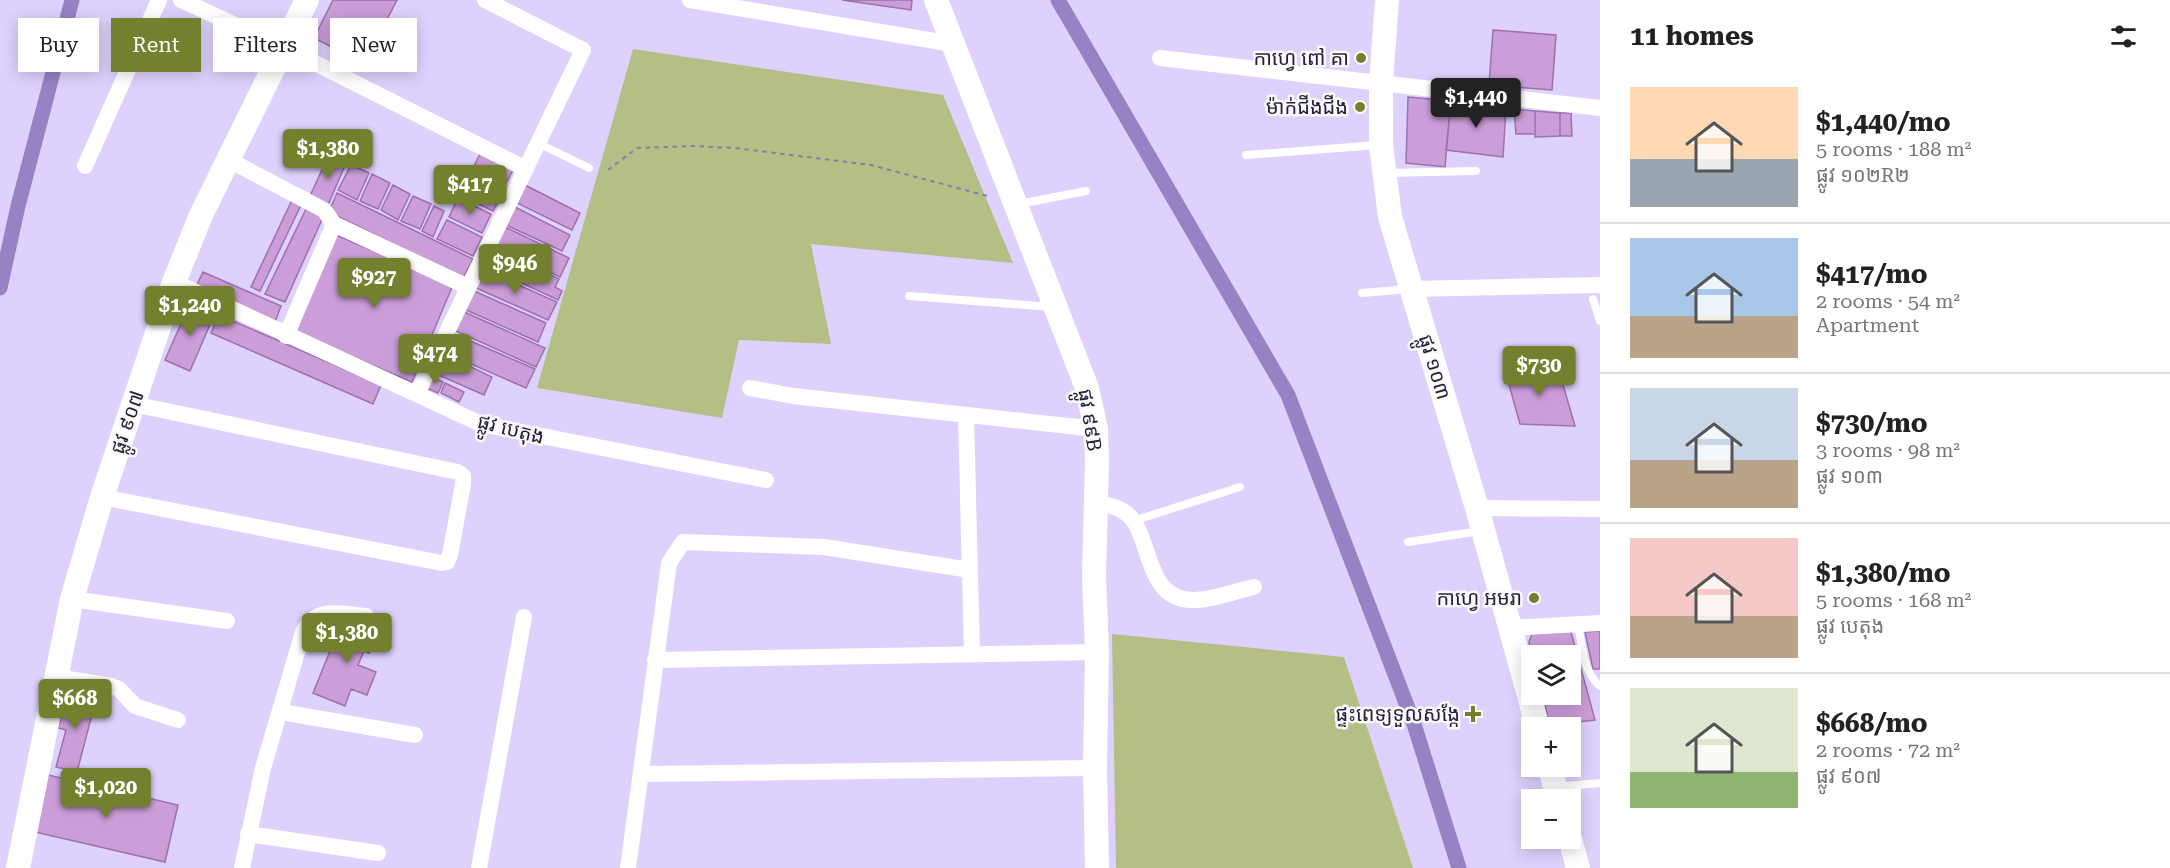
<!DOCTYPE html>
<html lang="en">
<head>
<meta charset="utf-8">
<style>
  body { margin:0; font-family:"Roboto Serif","Noto Sans Khmer",serif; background:#f2f2f2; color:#222; height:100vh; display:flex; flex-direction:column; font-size:22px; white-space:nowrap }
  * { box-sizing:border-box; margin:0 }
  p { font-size:20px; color:#767676 }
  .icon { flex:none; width:33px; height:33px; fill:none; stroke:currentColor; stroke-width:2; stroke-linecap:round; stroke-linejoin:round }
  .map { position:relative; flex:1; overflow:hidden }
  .drawer { display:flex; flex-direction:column; background:#fff; width:570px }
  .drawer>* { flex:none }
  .guide { position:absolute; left:18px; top:18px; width:570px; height:54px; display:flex; gap:12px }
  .fabs { position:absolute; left:1521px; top:645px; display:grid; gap:12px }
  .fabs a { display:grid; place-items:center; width:60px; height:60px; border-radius:0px; background:#fff; box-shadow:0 3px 15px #0003; font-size:30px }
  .price { position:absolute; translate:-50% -51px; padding:0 14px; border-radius:6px; background:#73802e; color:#fff; font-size:20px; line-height:39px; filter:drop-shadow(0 2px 3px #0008) }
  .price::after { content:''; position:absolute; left:50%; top:36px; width:18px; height:14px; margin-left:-9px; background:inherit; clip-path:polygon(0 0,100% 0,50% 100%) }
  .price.on { background:#222; color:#fff }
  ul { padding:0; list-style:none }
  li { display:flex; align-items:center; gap:18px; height:150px; padding:0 30px }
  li+li { border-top:2px solid #e0e0e0 }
  li span { display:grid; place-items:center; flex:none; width:168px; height:120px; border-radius:0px; color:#555 }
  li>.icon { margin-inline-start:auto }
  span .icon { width:72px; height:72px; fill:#fffc; stroke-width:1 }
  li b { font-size:26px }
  h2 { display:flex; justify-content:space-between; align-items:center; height:72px; padding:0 30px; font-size:26px }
  .tag { padding:0 21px; border-radius:0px; background:#fff; box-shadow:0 3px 15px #0003; font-size:21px; line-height:54px }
  .tag.on { background:#73802e; color:#fff }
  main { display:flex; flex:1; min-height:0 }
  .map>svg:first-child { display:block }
</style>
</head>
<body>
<main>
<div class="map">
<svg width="1600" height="868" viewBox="0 0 1600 868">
  <rect width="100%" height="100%" fill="#ded1fd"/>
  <path fill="#b3bf85" d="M633,49L943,95L1013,263L811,244L831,344L739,340L722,418L537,388Z
    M1112,634L1344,657L1413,868H1116Z"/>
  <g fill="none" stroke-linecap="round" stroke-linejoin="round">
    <path stroke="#9783c3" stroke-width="15" d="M1058,0L1288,395L1414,724L1459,868
      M0,288L18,206L72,0"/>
  </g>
  <path fill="#cb9ed9" stroke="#9e71ad" stroke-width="1.5" d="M333,0H397L367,58L352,50L349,56L314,38Z
    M842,0H912L911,10Z
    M1493,30L1556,35L1552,90L1489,85Z
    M1408,97L1451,101L1445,167L1406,163Z
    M1451,101L1506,108L1503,157L1446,150Z
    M1514,109L1535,111V134H1516Z
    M1535,111L1560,113V136L1535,137Z
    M1560,113H1571L1572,136H1560Z
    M480,154L513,170L503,189L471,172Z
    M329,155L346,163L328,205L310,196Z
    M351,165L369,173L357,200L338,190Z
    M372,174L390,183L378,209L360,201Z
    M469,177L502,194L493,211L460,195Z
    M523,184L580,213L572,230L515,202Z
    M393,185L410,194L398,220L381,210Z
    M337,193L473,259L463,278L329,212Z
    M413,196L431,204L420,229L401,221Z
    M458,198L491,214L482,233L449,217Z
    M292,200L301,205L260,291L251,287Z
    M434,206L444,211L433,237L422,231Z
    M513,206L570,235L562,251L504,224Z
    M307,207L324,215L285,302L265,294Z
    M447,220L482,237L473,256L437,239Z
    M503,226L569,258L560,277L494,245Z
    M336,235L453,285L412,382L294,332Z
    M493,248L559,279L555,287L562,291L558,300L484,265Z
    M482,269L557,302L548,320L474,287Z
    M203,272L281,306L274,325L195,289Z
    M472,290L546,323L538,342L464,309Z
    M190,303L215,313L190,371L165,360Z
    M462,311L545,348L536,367L454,330Z
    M219,315L381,385L373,404L211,333Z
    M452,333L535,369L526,388L444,352Z
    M444,354L492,377L484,395L434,373Z
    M1504,367L1559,371L1575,426L1520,424Z
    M431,377L443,382L438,393L427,388Z
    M445,383L464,392L459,402L441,393Z
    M343,619L378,633L369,653L364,651L358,665L376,672L367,695L351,689L345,706L313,693Z
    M1600,631V669H1593L1585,632Z
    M1571,632L1595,720L1550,725L1542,694H1570V656H1532L1529,642L1532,634Z
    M68,692L96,699L77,772L56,767L66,730L58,728Z
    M48,775L178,805L165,862L35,832Z"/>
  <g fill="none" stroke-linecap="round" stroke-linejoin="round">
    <path stroke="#8a7fa3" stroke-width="2" stroke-dasharray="4.5 4.5" stroke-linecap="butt" d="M608,170L637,148L693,146L735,148L871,165L991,197"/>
    <path stroke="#fff" stroke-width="8" d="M538,143L589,168
      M1246,155L1378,145
      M1386,173L1476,171
      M1019,204L1086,191
      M1362,293L1409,289
      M909,296L1052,307
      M1593,299L1600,321
      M1133,521L1240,487
      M1408,542L1480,531
      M1578,624C1582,645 1583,672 1600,686
      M1556,787L1600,783"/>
    <path stroke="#fff" stroke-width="16" d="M181,0L283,47L526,169
      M690,0L953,44
      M1160,58L1600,108
      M227,159L324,210L334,224L468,287
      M85,166L159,0
      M174,282L481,424L766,480
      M1411,289L1600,285
      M286,336L334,224
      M750,388L793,396L1096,429
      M417,394L583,50L485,0
      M966,417L972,653
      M102,497L442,563L447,562L450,555L463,484V476L458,472L133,404
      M1096,503C1110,505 1124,508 1133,520C1152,547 1148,601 1194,600C1213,600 1235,591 1254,587
      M1477,508L1600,509
      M72,599L227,621
      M1509,628L1600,623
      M655,660L1097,652
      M56,677L112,686L119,689L135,706L178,720
      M281,712L415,735
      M642,774L1095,768
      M248,834L378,853
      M242,868L263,768L303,632C317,605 340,614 366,616
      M479,868L524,617
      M628,868L669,563L683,542L824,547L970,570"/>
    <path stroke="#fff" stroke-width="24" d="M936,0L1087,388L1096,429L1097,459L1094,576L1097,652L1095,768L1097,868
      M1387,0L1381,82V145L1390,217L1477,508L1538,728
      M1549,766L1559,800
      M1570,838L1578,868
      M18,868L72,599L102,497L174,282L201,215L307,0"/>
  </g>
  <g fill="#73802e" stroke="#fafafa" stroke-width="2">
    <circle cx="1361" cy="58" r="6"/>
    <circle cx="1360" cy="107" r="6"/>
    <circle cx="1534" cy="598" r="6"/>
    <path d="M1470 705h6v6h6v6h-6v6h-6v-6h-6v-6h6z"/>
  </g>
  <g text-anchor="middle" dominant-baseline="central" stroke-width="5" stroke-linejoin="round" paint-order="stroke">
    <g font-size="20" fill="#271e39" stroke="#fafafa" text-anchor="end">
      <text x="1349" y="58">កាហ្វេ ពៅ គា</text>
      <text x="1348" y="107">ម៉ាក់ជីងជីង</text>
      <text x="1522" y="598">កាហ្វេ អមរា</text>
      <text x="1460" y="714">ផ្ទះពេទ្យទួលសង្កែ</text>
    </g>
    <g font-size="20" fill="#271e39" stroke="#fafafa">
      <text transform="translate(1435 367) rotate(73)">ផ្លូវ ១០៣</text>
      <text transform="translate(1090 420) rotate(81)">ផ្លូវ ៩៩B</text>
      <text transform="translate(127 422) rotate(-71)">ផ្លូវ ៩០៧</text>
      <text transform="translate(511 429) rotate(14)">ផ្លូវ បេតុង</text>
    </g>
  </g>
</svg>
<div class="fabs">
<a><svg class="icon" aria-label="layers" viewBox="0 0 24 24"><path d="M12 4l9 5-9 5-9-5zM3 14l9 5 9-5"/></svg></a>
<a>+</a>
<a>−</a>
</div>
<b class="price on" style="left:1476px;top:129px">$1,440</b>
<b class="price" style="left:328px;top:180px">$1,380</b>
<b class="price" style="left:470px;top:216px">$417</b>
<b class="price" style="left:515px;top:295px">$946</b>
<b class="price" style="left:374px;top:309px">$927</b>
<b class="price" style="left:190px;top:337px">$1,240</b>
<b class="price" style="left:435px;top:385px">$474</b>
<b class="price" style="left:1539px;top:397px">$730</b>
<b class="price" style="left:347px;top:664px">$1,380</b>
<b class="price" style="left:75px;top:730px">$668</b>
<b class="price" style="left:106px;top:819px">$1,020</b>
<div class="guide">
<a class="tag">Buy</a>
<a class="tag on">Rent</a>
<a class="tag">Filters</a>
<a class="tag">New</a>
</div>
</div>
<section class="drawer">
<h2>11 homes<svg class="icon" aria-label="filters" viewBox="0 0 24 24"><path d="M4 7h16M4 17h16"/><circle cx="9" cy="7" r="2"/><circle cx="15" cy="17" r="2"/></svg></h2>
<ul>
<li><span style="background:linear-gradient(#ffd9b3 60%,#9aa5b1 0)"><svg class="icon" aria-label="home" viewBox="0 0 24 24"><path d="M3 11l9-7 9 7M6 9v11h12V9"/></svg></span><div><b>$1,440/mo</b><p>5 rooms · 188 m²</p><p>ផ្លូវ ១០២R២</p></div></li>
<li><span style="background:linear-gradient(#a9c7e8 65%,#b9a48a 0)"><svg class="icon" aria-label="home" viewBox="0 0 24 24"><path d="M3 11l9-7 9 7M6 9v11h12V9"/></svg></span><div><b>$417/mo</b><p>2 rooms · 54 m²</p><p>Apartment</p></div></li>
<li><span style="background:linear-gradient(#c9d6e8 60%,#b9a48a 0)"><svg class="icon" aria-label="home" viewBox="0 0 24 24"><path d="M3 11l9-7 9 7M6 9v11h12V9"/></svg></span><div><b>$730/mo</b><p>3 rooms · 98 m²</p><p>ផ្លូវ ១០៣</p></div></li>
<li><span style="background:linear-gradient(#f6c9c9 65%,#b9a48a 0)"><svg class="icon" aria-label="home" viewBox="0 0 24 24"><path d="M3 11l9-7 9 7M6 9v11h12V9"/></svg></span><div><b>$1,380/mo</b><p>5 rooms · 168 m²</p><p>ផ្លូវ បេតុង</p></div></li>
<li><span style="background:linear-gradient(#dfe7d0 70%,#8fb573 0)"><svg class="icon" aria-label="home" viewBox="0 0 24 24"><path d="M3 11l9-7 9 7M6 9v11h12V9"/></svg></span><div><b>$668/mo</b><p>2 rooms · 72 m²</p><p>ផ្លូវ ៩០៧</p></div></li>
</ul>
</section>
</main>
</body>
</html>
